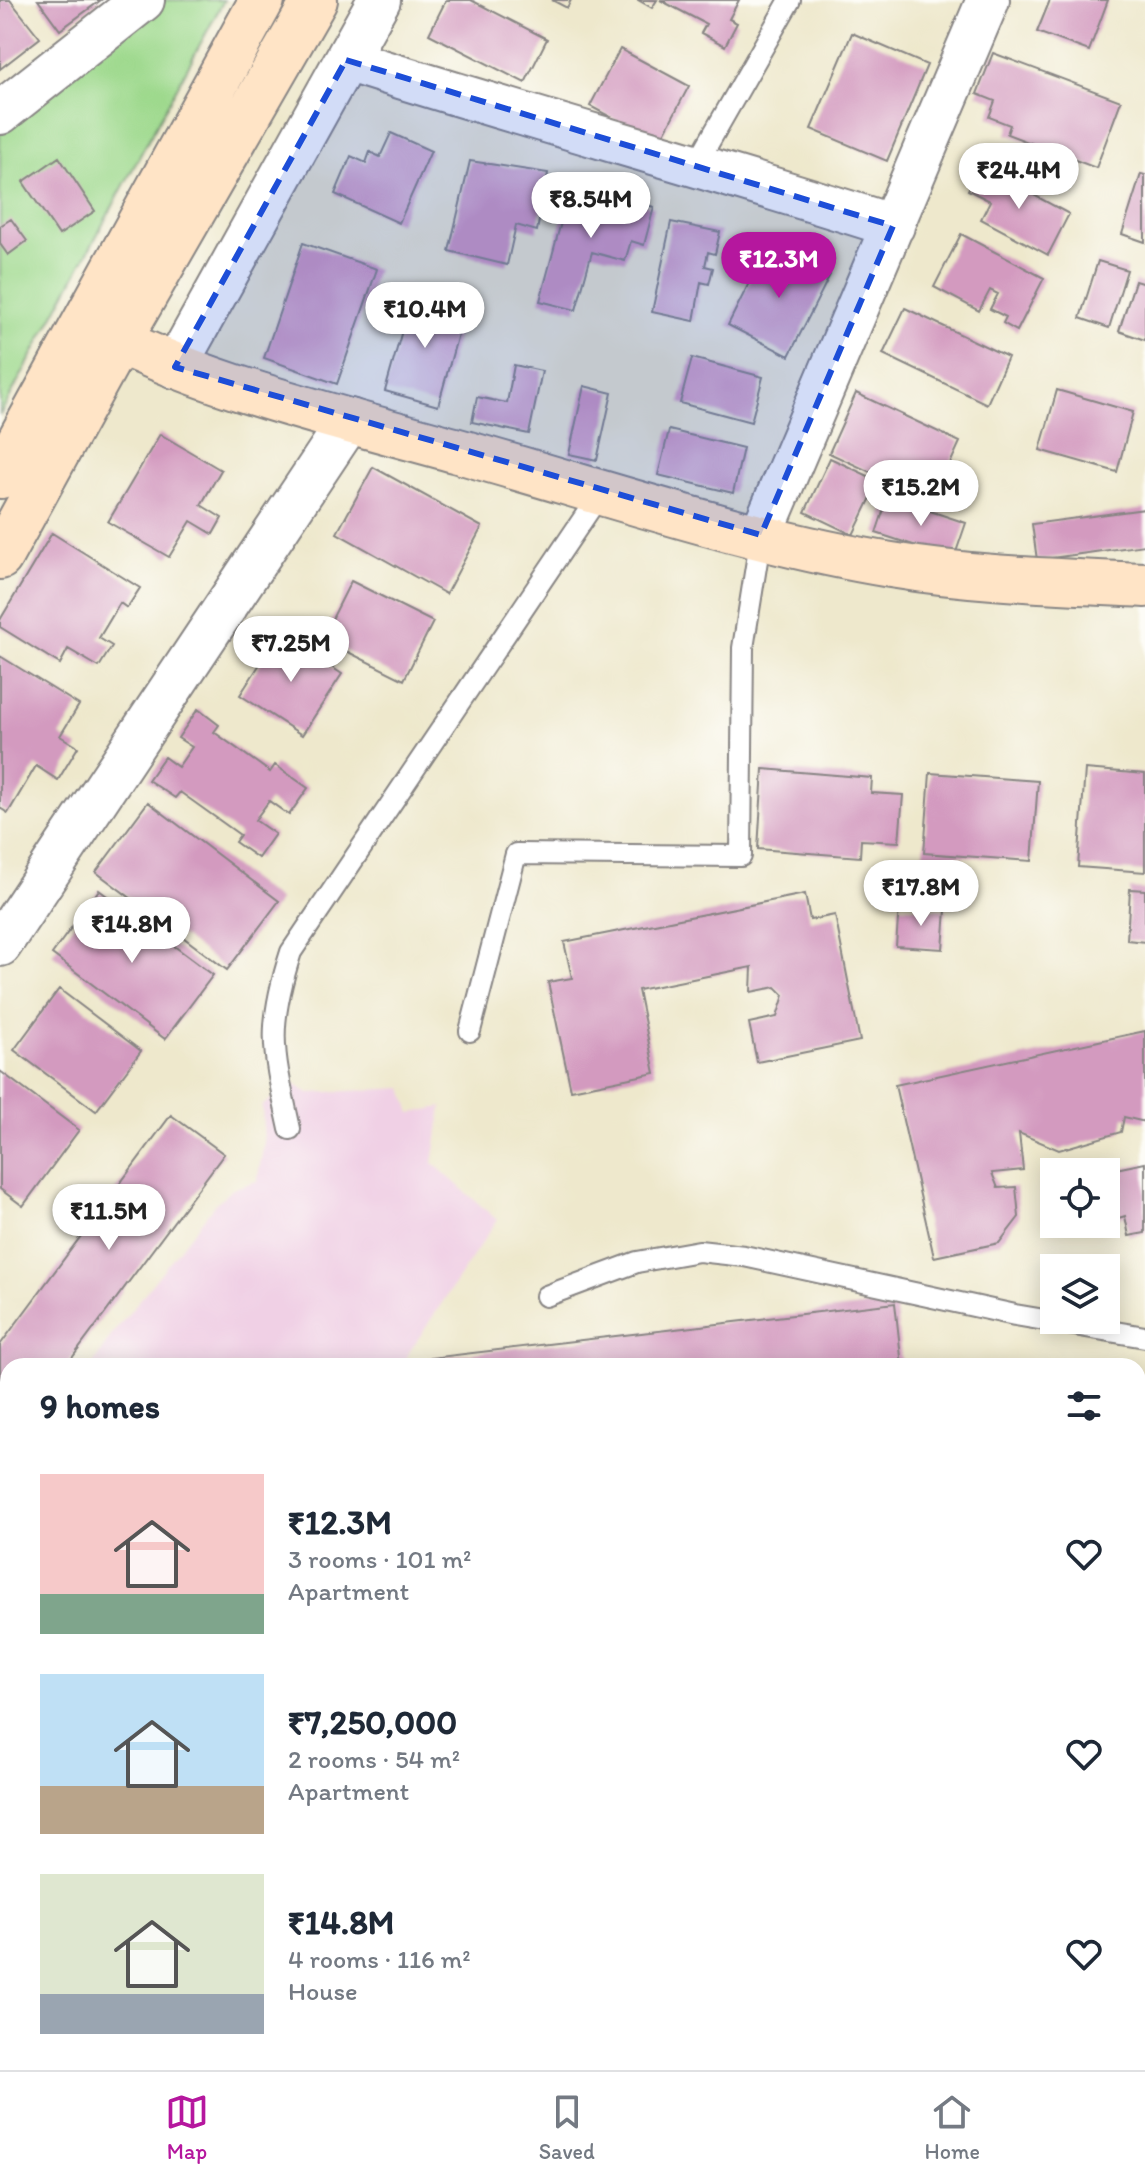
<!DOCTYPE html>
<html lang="en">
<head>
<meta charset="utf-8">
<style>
  body { margin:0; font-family:Itim,sans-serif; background:#f6f6f7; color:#1f2937; height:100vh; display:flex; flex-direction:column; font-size:30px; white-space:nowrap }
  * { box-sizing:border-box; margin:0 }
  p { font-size:26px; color:#747a83 }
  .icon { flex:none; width:44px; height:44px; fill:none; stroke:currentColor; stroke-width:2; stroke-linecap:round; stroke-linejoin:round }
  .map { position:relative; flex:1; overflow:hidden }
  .sheet { position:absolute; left:0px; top:1358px; width:1146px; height:712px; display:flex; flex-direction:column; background:#fff; border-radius:24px 24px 0 0; box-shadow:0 4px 20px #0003 }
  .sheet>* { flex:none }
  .fabs { position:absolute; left:1040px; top:1158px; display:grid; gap:16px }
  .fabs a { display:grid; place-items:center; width:80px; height:80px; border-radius:0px; background:#fff; box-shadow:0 4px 20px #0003; font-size:40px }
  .price { position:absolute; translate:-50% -68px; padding:0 18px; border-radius:28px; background:#fff; color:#222; font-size:26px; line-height:52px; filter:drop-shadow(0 2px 4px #0008) }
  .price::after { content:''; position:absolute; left:50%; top:48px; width:24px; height:18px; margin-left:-12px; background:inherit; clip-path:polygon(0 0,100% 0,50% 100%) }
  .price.on { background:#b5179e; color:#fff }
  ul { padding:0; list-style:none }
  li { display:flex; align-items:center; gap:24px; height:200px; padding:0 40px }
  li span { display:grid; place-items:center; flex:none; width:224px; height:160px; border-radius:0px; color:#555 }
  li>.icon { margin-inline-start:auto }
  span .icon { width:96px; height:96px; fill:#fffc; stroke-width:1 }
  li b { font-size:34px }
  h2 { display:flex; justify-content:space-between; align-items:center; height:96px; padding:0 40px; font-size:34px }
  .tabs { display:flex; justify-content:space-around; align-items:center; height:112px; border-top:2px solid #e0e1e3; background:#fff; font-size:22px; color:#747a83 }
  .tabs a { display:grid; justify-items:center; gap:4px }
  .tabs .on { color:#b5179e }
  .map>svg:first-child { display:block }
</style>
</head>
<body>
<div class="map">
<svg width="1145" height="2070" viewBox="0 0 1145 2070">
  <rect width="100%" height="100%" fill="#fdfcf7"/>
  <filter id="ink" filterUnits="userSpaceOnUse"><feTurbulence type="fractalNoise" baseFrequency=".0125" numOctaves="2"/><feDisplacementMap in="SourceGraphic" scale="16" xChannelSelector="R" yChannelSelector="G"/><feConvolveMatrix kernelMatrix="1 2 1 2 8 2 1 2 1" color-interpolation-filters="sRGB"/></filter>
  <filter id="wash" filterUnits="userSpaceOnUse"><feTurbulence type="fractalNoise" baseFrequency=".006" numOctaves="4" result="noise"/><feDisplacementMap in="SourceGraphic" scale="32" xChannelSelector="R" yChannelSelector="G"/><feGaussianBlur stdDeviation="1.8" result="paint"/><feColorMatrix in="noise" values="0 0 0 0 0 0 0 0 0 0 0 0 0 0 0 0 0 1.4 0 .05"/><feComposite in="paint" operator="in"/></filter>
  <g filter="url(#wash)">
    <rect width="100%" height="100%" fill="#eee8cc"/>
    <path fill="#f0d0e5" d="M292,1083L309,1093L403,1088L411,1113L442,1107L433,1163L497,1220L400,1366H92L111,1336L216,1203L232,1189L257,1181L264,1143L262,1106Z"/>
    <path fill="#9ed98d" stroke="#607e64" stroke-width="2" d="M160,0H224L0,415V127Z
      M8,2025V2062H935L939,2070H0V2026Z"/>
    <g id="blocks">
      <path fill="#d39abf" d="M0,0H10L40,38L0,69Z
        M38,0H101L60,30Z
        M446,0H471L547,39L525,83L429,34Z
        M552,0H571L567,8Z
        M638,0H657L652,8Z
        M660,0H739L729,19L737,23L725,46L701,33L706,24Z
        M1050,0H1108L1089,51L1037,32Z
        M852,33L927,65L887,161L811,129Z
        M620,49L689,86L659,143L590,106Z
        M993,53L1121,101L1096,168L1007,134L1010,125L989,117L995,101L977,94Z
        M391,133L431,151L399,223L335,194L351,156L366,163L370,152L380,157Z
        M59,157L95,211L59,235L23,182Z
        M470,161L548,173L537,231L516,225L507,265L449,251Z
        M980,166L1069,214L1048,255L981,219L990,201L968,190Z
        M1141,174L1145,175V242L1122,234Z
        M571,185L654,207L644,245L631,241L625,261L592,252L576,310L540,301Z
        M11,219L27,241L8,255L0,244V226Z
        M671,222L720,232L715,254L708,252L705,266L713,268L709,284L701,282L694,321L652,312Z
        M961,234L1044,278L1017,331L1003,323L1006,317L990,309L998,294L990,290L979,311L934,287Z
        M303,243L377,269L337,384L264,358Z
        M769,243L830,275L789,356L728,325Z
        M1098,261L1127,270L1109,328L1080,318Z
        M1135,281L1145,284V340L1119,331Z
        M412,295L465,309L438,406L385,391Z
        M905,308L1008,357L987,404L883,354Z
        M692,358L763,377L751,422L680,403Z
        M514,365L542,371L529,434L472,422L477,397L507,403Z
        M584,386L612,393L597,460L569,454Z
        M1057,390L1133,412L1117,472L1040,450Z
        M856,393L960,442L933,501L829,453Z
        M669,430L743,448L733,493L658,475Z
        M160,434L221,470L201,505L222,518L213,534L191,521L169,557L108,522Z
        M830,458L879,481L853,535L805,512Z
        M373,467L482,527L446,594L337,533Z
        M888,497L966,523L954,558L876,533Z
        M1145,509V545L1037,560L1032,524Z
        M52,533L140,588L127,608L120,603L99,638L112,646L99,667L68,649L60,664L0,627V620Z
        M351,581L433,622L404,680L322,639Z
        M280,633L342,674L302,735L240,695Z
        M0,656L79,705L60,736L78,747L58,780L36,766L8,813L0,808Z
        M198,709L219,725L214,732L270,772L275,765L308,788L289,815L269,801L255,820L275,834L258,858L235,842L240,835L180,792L175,798L148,780L164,757L178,767L192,747L178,738Z
        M763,769L872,778L871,793L903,795L899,842L861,840L860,857L758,849Z
        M1085,769L1145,774V872L1078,867Z
        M930,773L1038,781L1032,861L924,853Z
        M148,802L279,901L227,970L96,872Z
        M1130,889L1145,890V942L1127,940Z
        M99,890L213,975L165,1039L52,954Z
        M805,894L810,920L835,915L860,1041L757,1062L749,1023L777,1017L784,995L776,987L751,992L752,967L638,990L655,1073L571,1090L548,982L572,978L564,942Z
        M899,906L946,910L943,949L896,946Z
        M59,989L141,1051L96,1111L14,1050Z
        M1145,1031V1122L1124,1117L1121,1132L1059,1150L1019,1133L1023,1170L992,1173L998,1188L1016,1187L1019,1217L999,1243L934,1257L895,1085Z
        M0,1071L79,1130L23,1206L0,1189Z
        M171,1115L224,1154L66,1366H8V1416L0,1410V1345Z
        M1145,1163V1233L1129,1236L1125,1216L1106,1222V1171Z
        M895,1303L902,1366H431L430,1358Z
        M0,1437L8,1443V1551L0,1545Z
        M0,1887L8,1929V1991L0,1992Z
        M749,2062H820V2063L788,2070H751Z
        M832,2065L833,2070H814V2069Z"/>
    </g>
  </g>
  <g filter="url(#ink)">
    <use href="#blocks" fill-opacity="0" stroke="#888584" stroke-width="2"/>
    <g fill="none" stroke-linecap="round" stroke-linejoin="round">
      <defs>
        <path id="lane" d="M697,163L790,0
          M470,1031L516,854L741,856L743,648L761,535
          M290,1129C273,1051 266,1030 291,952L602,491
          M546,1296L637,1262L699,1251L744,1256L1015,1315L1145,1337"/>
        <path id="street" d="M346,60C528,118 712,168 893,226
          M0,113L143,0
          M175,367L379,0
          M761,535L988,0
          M0,945L350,420
          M0,2016L8,2015
          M1039,2062L1041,2070"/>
        <path id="secondary" d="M86,325C202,386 333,416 458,451C598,490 749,542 891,565C975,579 1060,581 1145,585
          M0,476L262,0
          M0,557L118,342L315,0"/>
      </defs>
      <use href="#lane" stroke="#888584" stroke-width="24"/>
      <use href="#street" stroke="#888584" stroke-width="46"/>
      <use href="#secondary" stroke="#888584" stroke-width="48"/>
      <use href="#lane" stroke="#fff" stroke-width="20"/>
      <use href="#street" stroke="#fff" stroke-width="42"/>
      <use href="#secondary" stroke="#ffe4c6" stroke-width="44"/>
    </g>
  </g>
  <path fill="#1d4ed8" fill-opacity="0.2" stroke="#1d4ed8" stroke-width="6" stroke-dasharray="16 10" stroke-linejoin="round" d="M346,60L893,226L761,535L175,367Z"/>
</svg>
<div class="fabs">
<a><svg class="icon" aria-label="locate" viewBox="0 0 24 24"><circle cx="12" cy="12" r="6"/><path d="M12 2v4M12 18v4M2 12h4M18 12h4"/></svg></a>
<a><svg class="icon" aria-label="layers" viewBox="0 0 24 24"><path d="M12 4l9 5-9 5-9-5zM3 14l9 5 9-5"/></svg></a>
</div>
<b class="price" style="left:1019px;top:211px">₹24.4M</b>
<b class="price" style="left:591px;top:240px">₹8.54M</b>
<b class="price on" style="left:779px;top:300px">₹12.3M</b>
<b class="price" style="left:425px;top:350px">₹10.4M</b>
<b class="price" style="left:921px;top:528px">₹15.2M</b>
<b class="price" style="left:291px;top:684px">₹7.25M</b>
<b class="price" style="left:921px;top:928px">₹17.8M</b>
<b class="price" style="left:132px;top:965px">₹14.8M</b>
<b class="price" style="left:109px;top:1252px">₹11.5M</b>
<section class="sheet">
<h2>9 homes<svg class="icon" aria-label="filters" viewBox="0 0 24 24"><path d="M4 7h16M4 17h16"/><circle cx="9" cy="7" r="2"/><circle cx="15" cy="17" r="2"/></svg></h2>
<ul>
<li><span style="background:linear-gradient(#f6c9c9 75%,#7fa58c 0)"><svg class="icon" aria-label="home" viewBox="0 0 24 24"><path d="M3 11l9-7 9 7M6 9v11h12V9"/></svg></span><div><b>₹12.3M</b><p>3 rooms · 101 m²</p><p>Apartment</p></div><svg class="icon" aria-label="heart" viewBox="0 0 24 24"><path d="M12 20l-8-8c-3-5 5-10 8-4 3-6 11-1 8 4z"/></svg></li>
<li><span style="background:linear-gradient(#bfe0f5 70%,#b9a48a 0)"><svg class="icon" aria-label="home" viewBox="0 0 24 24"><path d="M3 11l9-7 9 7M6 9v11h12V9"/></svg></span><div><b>₹7,250,000</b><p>2 rooms · 54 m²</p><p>Apartment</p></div><svg class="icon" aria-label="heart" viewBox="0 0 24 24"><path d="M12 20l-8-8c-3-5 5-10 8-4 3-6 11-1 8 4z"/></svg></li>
<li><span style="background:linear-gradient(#dfe7d0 75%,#9aa5b1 0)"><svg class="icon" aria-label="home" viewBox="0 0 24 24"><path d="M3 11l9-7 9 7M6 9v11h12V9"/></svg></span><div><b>₹14.8M</b><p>4 rooms · 116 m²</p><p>House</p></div><svg class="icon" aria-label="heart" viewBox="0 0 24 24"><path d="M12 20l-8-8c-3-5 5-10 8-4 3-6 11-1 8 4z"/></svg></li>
</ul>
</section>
</div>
<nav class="tabs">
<a class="on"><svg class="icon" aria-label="map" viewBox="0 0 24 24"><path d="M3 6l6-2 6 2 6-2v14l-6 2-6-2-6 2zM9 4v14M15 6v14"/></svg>Map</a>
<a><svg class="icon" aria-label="saved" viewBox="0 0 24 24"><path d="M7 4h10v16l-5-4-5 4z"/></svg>Saved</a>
<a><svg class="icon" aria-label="home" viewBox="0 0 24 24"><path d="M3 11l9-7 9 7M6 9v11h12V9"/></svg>Home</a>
</nav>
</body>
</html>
